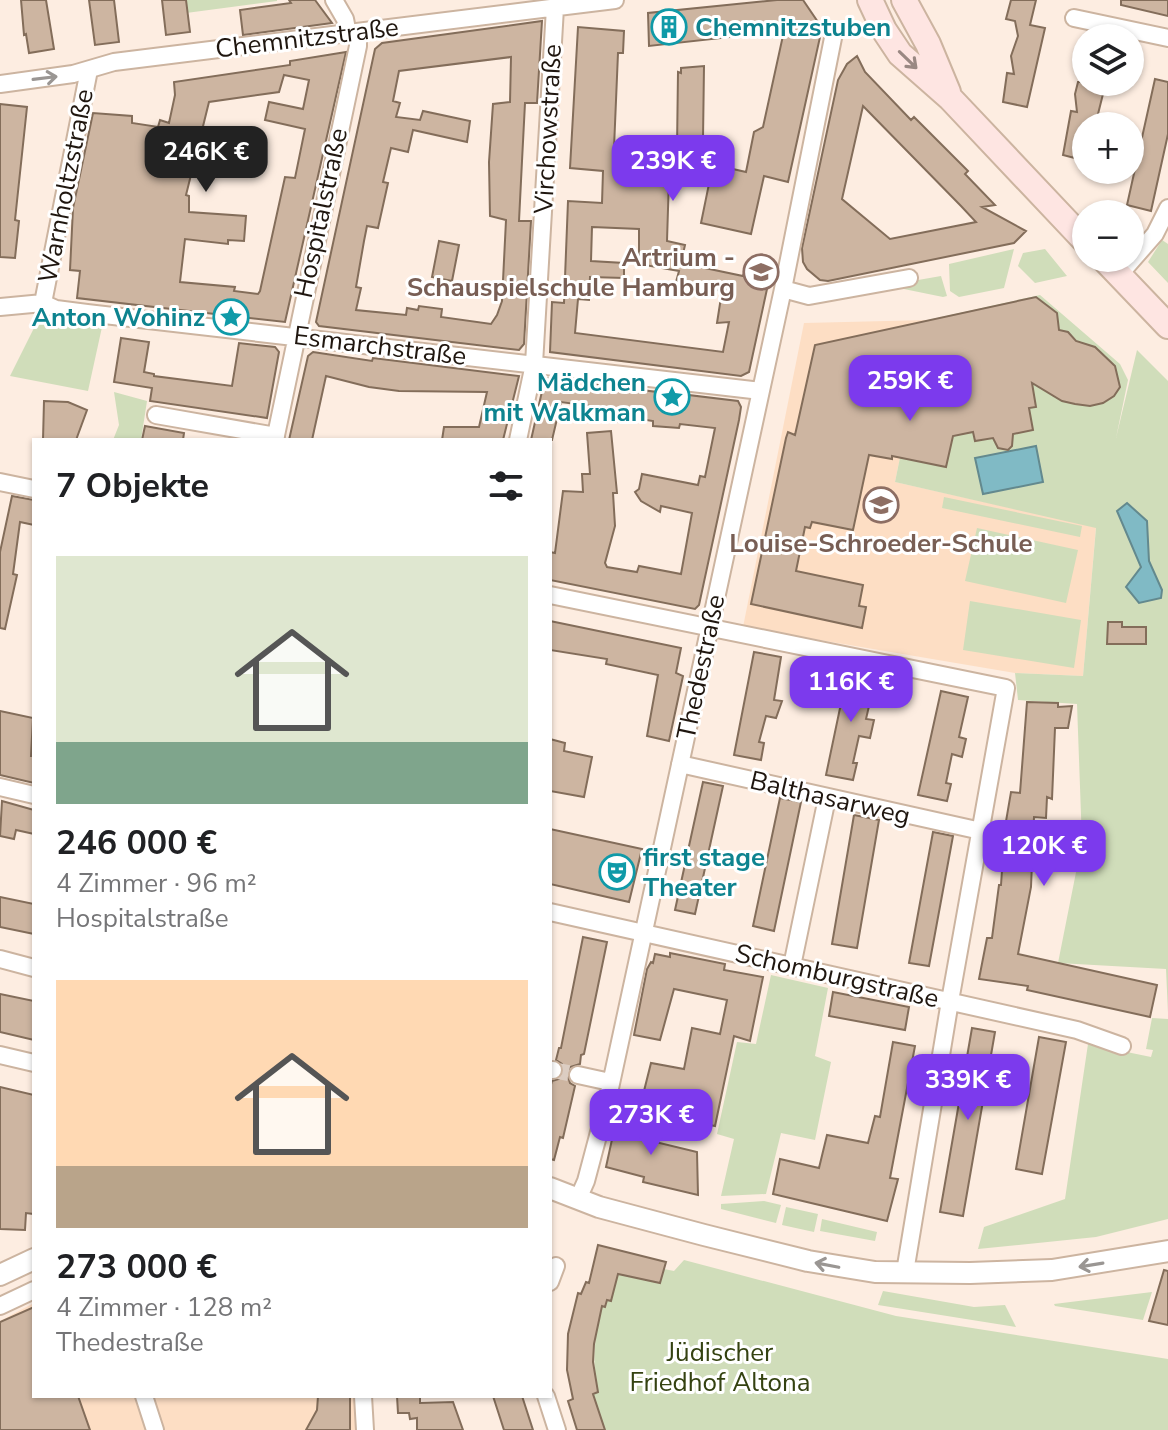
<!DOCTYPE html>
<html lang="de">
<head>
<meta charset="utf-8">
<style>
  body { margin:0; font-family:"Nunito Sans",sans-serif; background:#f2f2f2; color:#202124; height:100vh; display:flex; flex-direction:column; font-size:30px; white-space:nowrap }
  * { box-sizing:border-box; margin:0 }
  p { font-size:26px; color:#757577 }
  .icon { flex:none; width:44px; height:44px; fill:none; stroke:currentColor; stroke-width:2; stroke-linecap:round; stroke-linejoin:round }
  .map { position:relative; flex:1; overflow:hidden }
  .panel { position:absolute; left:32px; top:438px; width:520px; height:960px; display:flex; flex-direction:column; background:#fff; border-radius:0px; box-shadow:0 2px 6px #0004 }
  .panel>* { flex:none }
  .buttons { position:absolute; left:1072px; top:24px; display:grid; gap:16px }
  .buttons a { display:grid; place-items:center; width:72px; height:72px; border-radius:50%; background:#fff; box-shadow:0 2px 6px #0004; font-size:40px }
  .price { position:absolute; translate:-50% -68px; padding:0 18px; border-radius:16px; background:#7c3aed; color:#fff; font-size:26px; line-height:52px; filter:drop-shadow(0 2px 4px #0008) }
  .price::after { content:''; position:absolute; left:50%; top:48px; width:24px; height:18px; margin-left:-12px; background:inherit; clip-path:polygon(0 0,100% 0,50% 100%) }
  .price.current { background:#222; color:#fff }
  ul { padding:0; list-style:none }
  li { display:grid; align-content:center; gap:16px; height:424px; padding:0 24px }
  li span { display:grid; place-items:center; height:248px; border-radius:0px; color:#555 }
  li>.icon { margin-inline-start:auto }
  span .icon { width:144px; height:144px; fill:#fffc; stroke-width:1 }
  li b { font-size:34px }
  h2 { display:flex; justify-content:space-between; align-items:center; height:96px; padding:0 24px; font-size:34px }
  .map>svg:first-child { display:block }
</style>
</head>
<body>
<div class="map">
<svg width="1168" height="1430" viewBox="0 0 1168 1430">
  <rect width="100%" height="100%" fill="#fdede1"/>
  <path fill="#fddec4" d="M928,320L895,482L1096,527L1083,676L1015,673L743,627L804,323Z
    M34,1303V1396H355L359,1430H0V1321Z"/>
  <path fill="#d0ddba" d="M168,0H277V1L171,15Z
    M1162,240L1168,244V283L1148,262Z
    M1014,249L1004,288L959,297L950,291L949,264Z
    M1045,249L1067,276L1035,283L1018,266L1023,253Z
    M941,276L947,296L943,297L899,288L901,283Z
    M1040,295L1120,364L1128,380L1116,438L1137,350L1168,381V1013L1166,969L1058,963L1082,842L1077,704L1018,700L1015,673L1083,676L1096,528L895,482L928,320Z
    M38,320L102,327L88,391L10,376Z
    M114,392L147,401L141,440H113L119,425Z
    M944,497L1082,526L1080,537L942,508Z
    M977,528L1078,550L1066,603L965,581Z
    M970,601L1081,620L1074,668L963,650Z
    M771,975L828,988L815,1056L831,1062L815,1140L781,1133L766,1194L721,1196L734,1139L717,1134L737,1042L756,1044Z
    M1152,1018L1168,1019V1219L1096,1237L978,1249L984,1227L1065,1199L1088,1044L1151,1057L1153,1050L1146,1049Z
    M764,1201L781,1205L776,1223L721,1209V1204Z
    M786,1207L818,1214L814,1232L782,1225Z
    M822,1219L877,1232L875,1241L820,1231Z
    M684,1260L896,1316L1168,1359V1430H605L593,1394L598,1392C591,1361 595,1336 602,1306L605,1307L618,1273L660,1283L664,1269L674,1271Z
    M883,1291L974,1307L1005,1305L1016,1327L878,1305Z
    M1152,1292L1143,1320L1055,1306L1054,1304Z"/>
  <path fill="#80bac5" stroke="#63898e" stroke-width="2" d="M1036,446L1043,482L983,494L975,458Z
    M1127,503L1147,521L1149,561L1162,590L1161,598L1139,603L1126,587L1141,567L1117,511Z"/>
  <path fill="#cdb5a1" stroke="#836d5a" stroke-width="2" fill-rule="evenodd" d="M21,0H46L54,49L29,53L26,34L24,35Z
    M89,0H114L119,42L95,45Z
    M162,0H186L190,32L166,35Z
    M289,0H315L332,23L243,35L240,10L291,3Z
    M777,0H803L822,28L788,182L764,176L751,234L701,223L710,179L669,177L667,241L685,245L681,263L743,276L744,273L751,274L754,262L772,266L749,372L741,376L550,352L552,302L564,303L568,201L602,203L603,171L570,168L578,27L624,31L623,53H618L614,148H677L678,72L681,73V68L704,66L703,139L698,161L746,172L754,132L763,127L784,31L649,46L648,13ZM592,227L639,229V264L679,271L676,282L722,291L717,323L729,322L723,352L575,333L578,299L589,300L590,277L624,278V263L591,261Z
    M1011,0H1036L1030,25L1045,28L1027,107L1003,102L1007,73L1014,74L1011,56L1018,36L1015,21L1006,19Z
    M1121,0H1168V16L1121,5Z
    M542,21L537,103H525L522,161L519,221H531L524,344L519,350L319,326L316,322L375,49L382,43ZM511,57L510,102L493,104L489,162L490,216L506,220L502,301L497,315L491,324L441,317L442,309L419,306L418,310L407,308L406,315L356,310L361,288L356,287L364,241L367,226L378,228L388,183L383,182L391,148L408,152L413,130L467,142L470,121L423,111L420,120L396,117L400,103L393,101L399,71Z
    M346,52L285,322L77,298L80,271L70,270L73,208L93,113L132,116V123L158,127L160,120L169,123L175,95L174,82L290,65V61ZM284,75L309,80L303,109L269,102L265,120L305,129L295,178L285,177L260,291L258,294L234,291L235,287L180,282L185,239L228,244V240L244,241L246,216L189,212V196L186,195L209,102L279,92Z
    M857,56L865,72L911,120L914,117L968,171L965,174L995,205L982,207L1026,231L1014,243L828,281L820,280L807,269L803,262L802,248L838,80L847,64ZM863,106L961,206L976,222L890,239L842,199Z
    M1155,79L1168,82V134L1151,211L1127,205Z
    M1078,82H1106L1095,126H1086V161L1063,155L1071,111L1077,112L1075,94Z
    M0,104L27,107L15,220L19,221L15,258L0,257Z
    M439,241L459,245L452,281L432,277Z
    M1036,297L1057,313L1059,330L1068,332L1076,341L1095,347L1115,366L1120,387L1114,396L1103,403L1090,406L1075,404L1062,401L1032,383L1036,407L1029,408L1033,430L1013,434L1012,446L1008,450L998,448L993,438L975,441L973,432L953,436L946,467L892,456V459L869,455L853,530L812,522L810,528L805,527L796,571L863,585L859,606L866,607L862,628L751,604L786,438L788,432L795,435L815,345Z
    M121,338L149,342L144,372L154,374V376L232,386L239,343L275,347L279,352L267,418L150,401L152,388L114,382Z
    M313,352L372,361L373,358L519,376L503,440H442L444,427H479L487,392L399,391L369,387L326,376L312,440H289L308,356Z
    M545,378L657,392V396L688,399V395L738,401L741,407L739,420L699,605L695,609L550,580V552L555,553L563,491L583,492L582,474H590L587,433L611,431L617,493H613L615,526L605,563L607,567L637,572L639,566L681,574L692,513L661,506L660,512L641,501L635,492L639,489L642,474L698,485L700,476L705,477L715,428L680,424L679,428L653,426V421L627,417L626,422H613L614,409L561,402L552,440H531Z
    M44,401L68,402L87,410L76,440H43Z
    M145,426L184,433L183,440H142Z
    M12,496L34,500V525L20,522L13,574L17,575L5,629L0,628V552Z
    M550,621L681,648L676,673L683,676L669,741L647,736L658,675L606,664L607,659L550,650Z
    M1108,622H1122V627H1146V644H1107Z
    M754,652L781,657L774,700L782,701L776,718L766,716L759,742L764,743L761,760L734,755Z
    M848,670L876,676L866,719L874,720L870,738L859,736L853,763H857L853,780L826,775Z
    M941,691L968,697L959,737L966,739L962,757L952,754L946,783L951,784L947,801L918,795Z
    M1027,702L1058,703V707L1072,706L1068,728H1055L1052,799L1047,797L1046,818L1034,817L1031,887L1018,954L1157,985L1150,1017L1027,990L1028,986L979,979L987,938H992L999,885H1001L1005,827L1011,792L1020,793Z
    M0,711L33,718L31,756H34V783L0,775Z
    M550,739L565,743L564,751L592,757L584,797L550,791Z
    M703,782L723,786L695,914L675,910Z
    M780,798L801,802L774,931L753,926Z
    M2,801L34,810V834L16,830L14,839L0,836Z
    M854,815L879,820L857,948L832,944Z
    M550,829L642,849L629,902L550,884Z
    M933,832L953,836L929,966L909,963Z
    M0,897L34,904V934L0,927Z
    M583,937L607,942L584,1054L581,1055L580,1064L570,1067L567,1073L570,1083L575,1086L563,1138L560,1137L554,1160L550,1159V1088L552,1081L559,1079L564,1071L562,1064L556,1060L559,1048H561Z
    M670,953L725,964L724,970L763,977L750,1041L734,1036L715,1126L685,1120L641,1103L651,1063L684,1069L692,1028L720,1034L727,1000L674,989L660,1040L634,1035L647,969L651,962L653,963L655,954L670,957Z
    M833,992L909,1007L905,1030L829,1016Z
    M0,994L34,1001V1040L0,1032Z
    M972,1028L995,1032L963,1216L940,1212Z
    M1039,1037L1066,1042L1042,1174L1016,1169Z
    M893,1042L915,1046L890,1178L898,1179L887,1221L773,1194L780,1159L819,1168L827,1135L868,1143L875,1116L880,1117Z
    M0,1087L34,1095V1214L26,1213L25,1230L0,1229Z
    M618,1112L645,1119L643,1139L697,1152L698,1195L643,1182L644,1177L606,1167Z
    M598,1245L666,1262L660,1283L618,1274L611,1301L607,1300L605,1307L602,1306L594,1344L593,1362L598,1392L593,1394L605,1430H577L568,1401L573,1399L567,1370L568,1334L578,1293L581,1294L586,1282L589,1283Z
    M1164,1270L1168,1271V1325L1149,1321Z
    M34,1307V1396H78L90,1430H0V1322Z
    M318,1396H350V1430H306L317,1410Z
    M397,1396H420V1403L453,1402L463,1430H417V1418L410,1419L409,1413H398Z
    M493,1396H522L533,1430H504Z"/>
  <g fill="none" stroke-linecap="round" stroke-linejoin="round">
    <path stroke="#dccdc2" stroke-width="16" stroke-dasharray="16 8" stroke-linecap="butt" d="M553,1070L578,1075"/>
    <defs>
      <path id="minor" d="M334,0L345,19L348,34
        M1074,18L1168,38
        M0,84L73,74L114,62L615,0
        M1120,274L1155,234L1168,208
        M783,289L809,296L909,278
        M43,303L89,70
        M0,307L43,303L56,309L87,313L761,391
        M156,415L276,436
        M275,440L358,46V33
        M518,440L534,364L555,8
        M0,482L34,489
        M550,595L1006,688L950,1001L905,1272
        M680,764L981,831
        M0,787L34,795
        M550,912L1077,1030L1122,1046
        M0,959L34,968
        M792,966L827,798
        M0,1055L34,1063
        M550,1070H553
        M578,1075L610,1082
        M578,1199L586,1181L607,1102L783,289L833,38
        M550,1282L556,1266
        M0,1306L34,1290
        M144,1396L155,1430
        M363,1396L365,1430
        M546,1396L557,1430"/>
      <path id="tertiary" d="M550,1188L599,1207L704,1235L808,1261L875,1272L970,1273L1052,1270L1168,1251
        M0,1275L34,1259"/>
      <path id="secondary" d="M870,0L884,30L900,54L950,98L1086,242
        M904,0L928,44L948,92
        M1103,258L1168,326"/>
    </defs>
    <use href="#minor" stroke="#ccb4a0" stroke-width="20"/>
    <use href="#tertiary" stroke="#ccb4a0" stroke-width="24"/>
    <use href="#secondary" stroke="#ccb4a0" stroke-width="28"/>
    <use href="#minor" stroke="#fff" stroke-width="16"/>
    <use href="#tertiary" stroke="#fff" stroke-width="20"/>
    <use href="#secondary" stroke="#fee5e2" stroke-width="24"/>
  </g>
  <defs><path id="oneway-shaft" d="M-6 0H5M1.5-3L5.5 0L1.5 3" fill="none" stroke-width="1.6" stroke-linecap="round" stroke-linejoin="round" transform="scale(2)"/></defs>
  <use stroke="#9a8883" href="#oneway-shaft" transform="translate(908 60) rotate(44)"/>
  <g stroke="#9a9693">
    <use href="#oneway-shaft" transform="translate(45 78) rotate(-7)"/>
    <use href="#oneway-shaft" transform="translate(827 1265) rotate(-169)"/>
    <use href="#oneway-shaft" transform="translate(1091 1265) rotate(171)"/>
  </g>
  <defs>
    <symbol id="building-ring" viewBox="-11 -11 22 22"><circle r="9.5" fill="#fff" stroke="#0f9aa8" stroke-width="1.5"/><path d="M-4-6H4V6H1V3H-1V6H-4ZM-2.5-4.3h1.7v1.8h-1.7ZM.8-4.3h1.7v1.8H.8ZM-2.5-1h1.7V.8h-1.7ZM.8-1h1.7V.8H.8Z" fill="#0f9aa8"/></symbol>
    <symbol id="university-ring" viewBox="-11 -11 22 22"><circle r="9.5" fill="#fff" stroke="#8d6e63" stroke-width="1.5"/><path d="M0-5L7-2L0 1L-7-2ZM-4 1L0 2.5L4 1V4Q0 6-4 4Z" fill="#8d6e63"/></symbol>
    <symbol id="sight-ring" viewBox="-11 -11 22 22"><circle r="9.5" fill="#fff" stroke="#0f9aa8" stroke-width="1.5"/><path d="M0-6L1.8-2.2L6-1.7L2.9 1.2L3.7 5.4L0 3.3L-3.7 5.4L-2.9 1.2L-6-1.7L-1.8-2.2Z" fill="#0f9aa8"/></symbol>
    <symbol id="school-ring" viewBox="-11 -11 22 22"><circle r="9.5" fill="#fff" stroke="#8d6e63" stroke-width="1.5"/><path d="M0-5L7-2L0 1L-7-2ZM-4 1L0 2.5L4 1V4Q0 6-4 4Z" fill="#8d6e63"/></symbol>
    <symbol id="theatre-ring" viewBox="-11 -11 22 22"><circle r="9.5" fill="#fff" stroke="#0f9aa8" stroke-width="1.5"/><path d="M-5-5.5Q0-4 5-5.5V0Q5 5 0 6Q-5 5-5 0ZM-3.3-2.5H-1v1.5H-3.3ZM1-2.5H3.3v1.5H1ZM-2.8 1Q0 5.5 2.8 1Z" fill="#0f9aa8"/></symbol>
  </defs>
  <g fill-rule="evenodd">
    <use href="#building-ring" x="649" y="7" width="40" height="40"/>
    <use href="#university-ring" x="741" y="252" width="40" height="40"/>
    <use href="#sight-ring" x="211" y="297" width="40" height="40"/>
    <use href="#sight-ring" x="652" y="377" width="40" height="40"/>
    <use href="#school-ring" x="861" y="485" width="40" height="40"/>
    <use href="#theatre-ring" x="597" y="852" width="40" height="40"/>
  </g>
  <g text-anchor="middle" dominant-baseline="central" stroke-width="6" stroke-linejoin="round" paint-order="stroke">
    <g font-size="26" font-weight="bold" fill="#0d838f" stroke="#fff" text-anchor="start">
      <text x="695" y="27">Chemnitzstuben</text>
      <text x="205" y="317" text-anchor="end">Anton Wohinz</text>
      <text x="646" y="382" text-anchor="end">Mädchen<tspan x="646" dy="30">mit Walkman</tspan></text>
      <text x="643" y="857">first stage<tspan x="643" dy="30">Theater</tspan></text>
    </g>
    <g font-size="26" fill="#1f160f" stroke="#fff">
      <text transform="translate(307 38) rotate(-7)">Chemnitzstraße</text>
      <text transform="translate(548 129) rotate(-87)">Virchowstraße</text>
      <text transform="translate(66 186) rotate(-79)">Warnholtzstraße</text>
      <text transform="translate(321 213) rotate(-78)">Hospitalstraße</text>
      <text transform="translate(380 346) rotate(7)">Esmarchstraße</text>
      <text transform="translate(701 667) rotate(-78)">Thedestraße</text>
      <text transform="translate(830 798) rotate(13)">Balthasarweg</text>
      <text transform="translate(837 976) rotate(13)">Schomburgstraße</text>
    </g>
    <g font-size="26" font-weight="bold" fill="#785e54" stroke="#fff" text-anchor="end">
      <text x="735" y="257">Artrium -<tspan x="735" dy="30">Schauspielschule Hamburg</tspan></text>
      <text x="881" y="543" text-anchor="middle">Louise-Schroeder-Schule</text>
    </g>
    <g font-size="26" fill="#344211" stroke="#fff">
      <text x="720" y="1352">Jüdischer<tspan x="720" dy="30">Friedhof Altona</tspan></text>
    </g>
  </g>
</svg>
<div class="buttons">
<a><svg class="icon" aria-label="layers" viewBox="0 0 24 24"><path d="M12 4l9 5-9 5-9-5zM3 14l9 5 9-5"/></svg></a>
<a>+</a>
<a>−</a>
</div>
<b class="price current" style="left:206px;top:194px">246K €</b>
<b class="price" style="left:673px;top:203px">239K €</b>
<b class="price" style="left:910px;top:423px">259K €</b>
<b class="price" style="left:851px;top:724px">116K €</b>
<b class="price" style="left:1044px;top:888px">120K €</b>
<b class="price" style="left:968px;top:1122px">339K €</b>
<b class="price" style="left:651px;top:1157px">273K €</b>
<section class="panel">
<h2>7 Objekte<svg class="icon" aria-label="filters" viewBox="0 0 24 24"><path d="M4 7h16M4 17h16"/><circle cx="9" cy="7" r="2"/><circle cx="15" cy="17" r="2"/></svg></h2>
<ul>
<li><span style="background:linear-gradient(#dfe7d0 75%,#7fa58c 0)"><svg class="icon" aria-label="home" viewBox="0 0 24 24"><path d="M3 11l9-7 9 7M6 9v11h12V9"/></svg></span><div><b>246 000 €</b><p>4 Zimmer · 96 m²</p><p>Hospitalstraße</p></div></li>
<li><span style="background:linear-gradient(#ffd9b3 75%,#b9a48a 0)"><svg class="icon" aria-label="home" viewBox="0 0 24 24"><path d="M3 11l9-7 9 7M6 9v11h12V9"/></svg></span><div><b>273 000 €</b><p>4 Zimmer · 128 m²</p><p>Thedestraße</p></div></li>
</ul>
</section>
</div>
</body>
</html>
